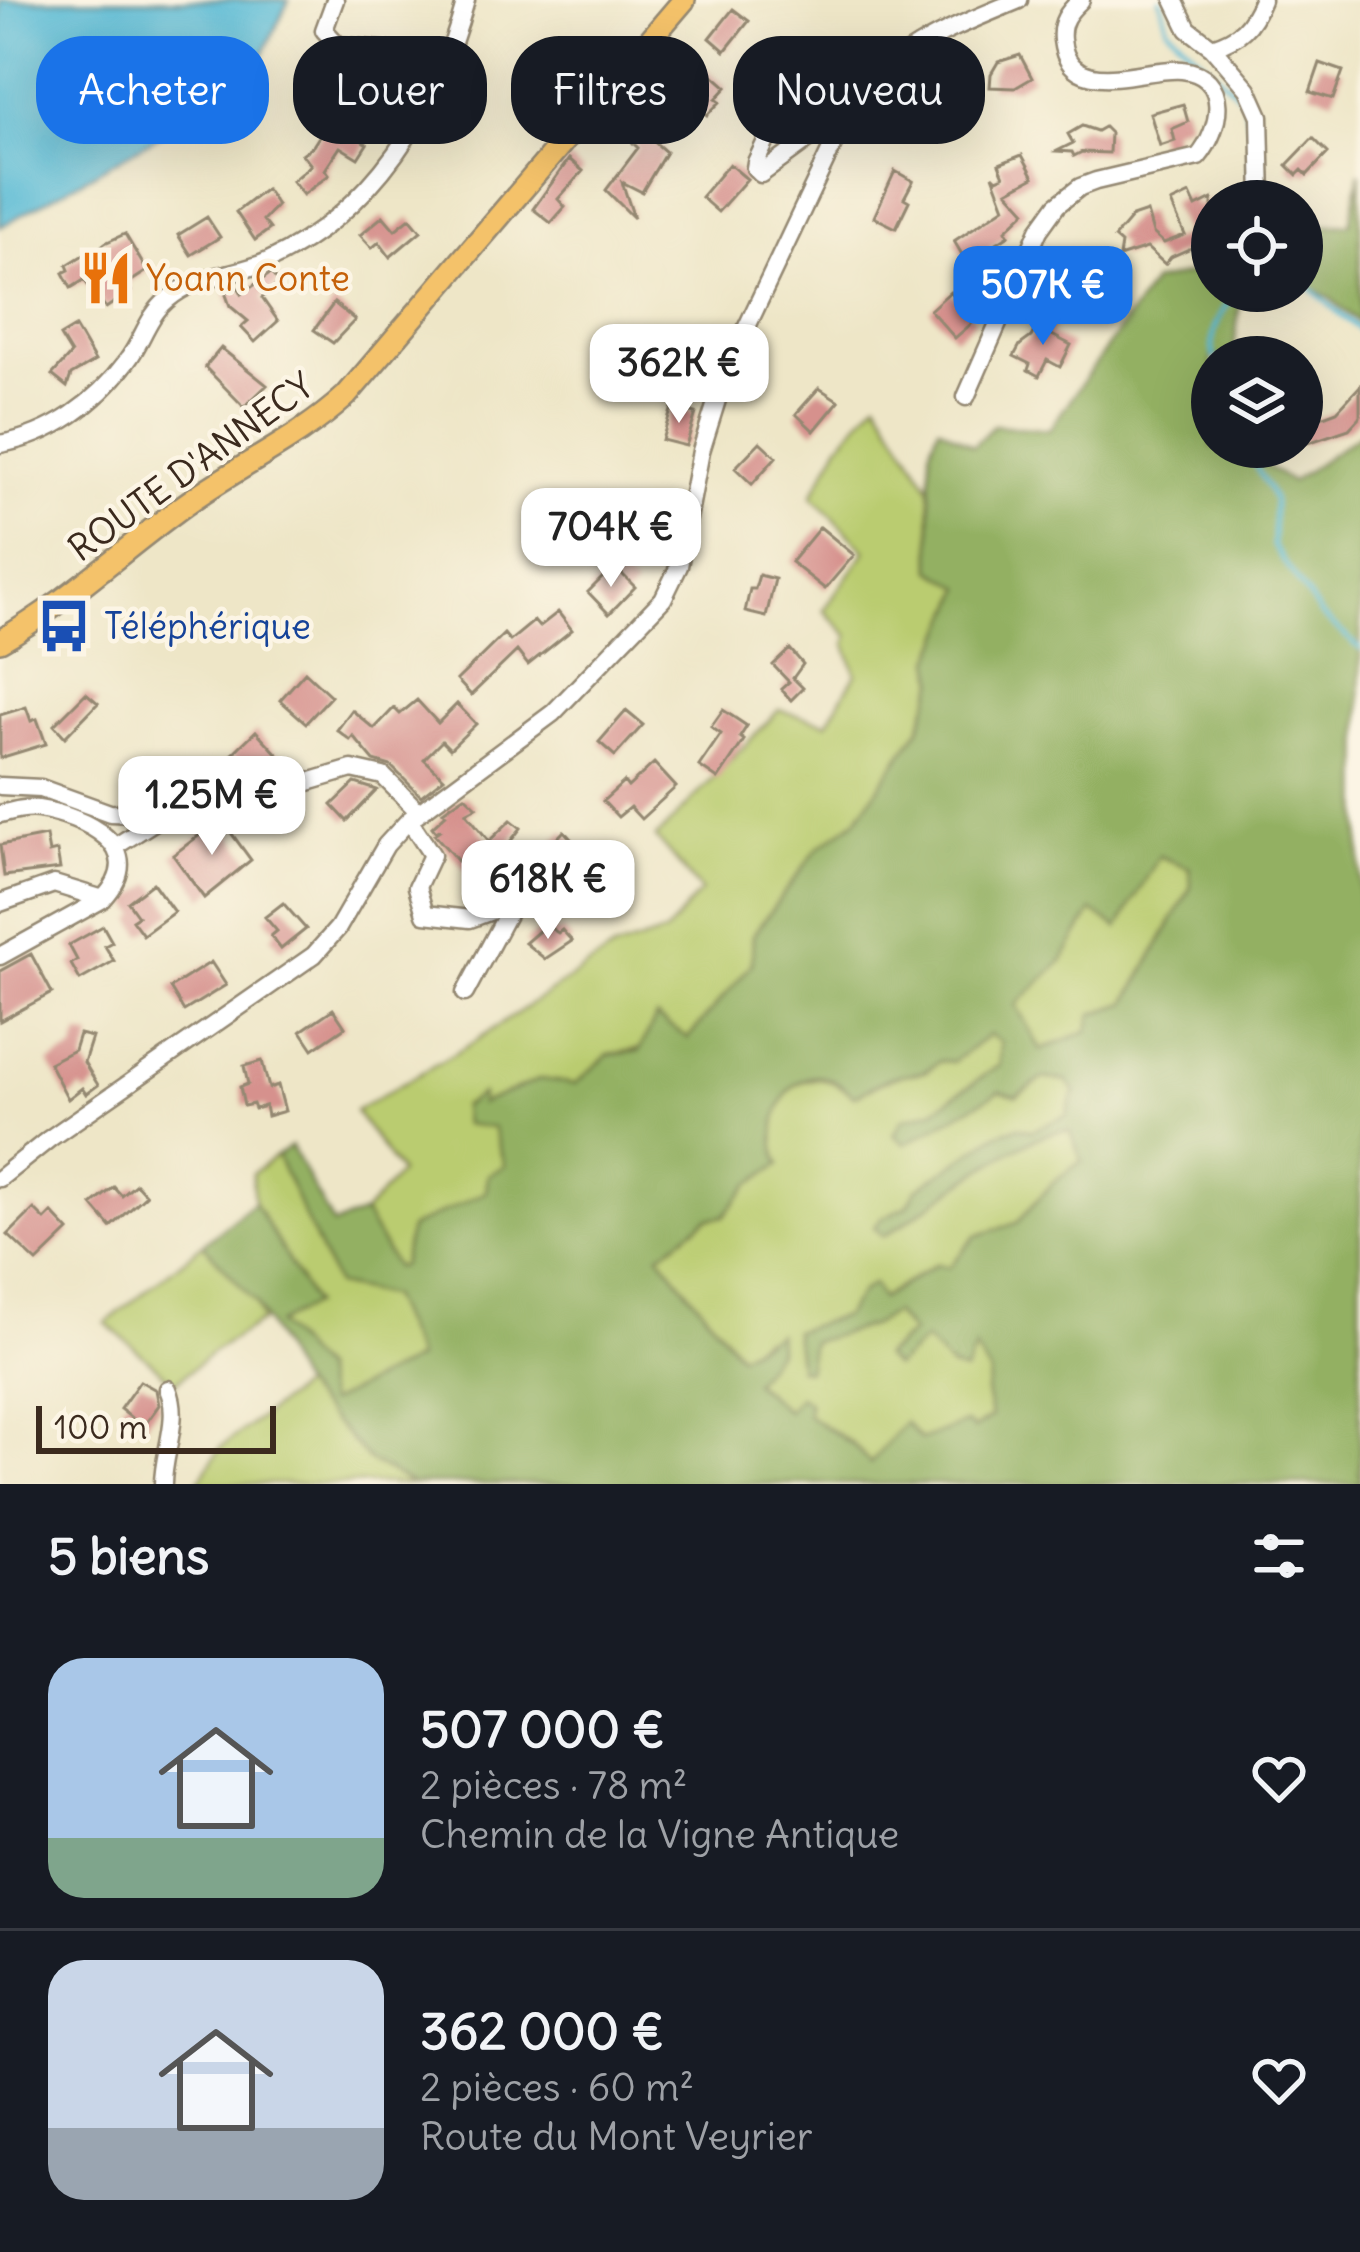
<!DOCTYPE html>
<html lang="fr">
<head>
<meta charset="utf-8">
<style>
  body { margin:0; font-family:Delius,sans-serif; background:#20242c; color:#f1f3f6; height:100vh; display:flex; flex-direction:column; font-size:45px; white-space:nowrap }
  * { box-sizing:border-box; margin:0 }
  p { font-size:39px; color:#9ea1a6 }
  .icon { flex:none; width:66px; height:66px; fill:none; stroke:currentColor; stroke-width:2; stroke-linecap:round; stroke-linejoin:round }
  .map { position:relative; height:1484px; overflow:hidden }
  .drawer { display:flex; flex-direction:column; background:#171b24; flex:1 }
  .drawer>* { flex:none }
  .banner { position:absolute; left:36px; top:36px; width:1290px; height:108px; display:flex; gap:24px }
  .controls { position:absolute; left:1191px; top:180px; display:grid; gap:24px }
  .controls a { display:grid; place-items:center; width:132px; height:132px; border-radius:50%; background:#171b24; box-shadow:0 12px 48px #0002; font-size:60px }
  .scale { position:absolute; left:36px; bottom:30px; width:240px; box-sizing:border-box; padding-left:12px; border:6px solid #3b2a1e; border-top:0; font-size:33px; line-height:42px; white-space:nowrap; color:#3b2a1e; -webkit-text-stroke:9px #fcf5e5; paint-order:stroke }
  .price { position:absolute; translate:-50% -102px; padding:0 27px; border-radius:24px; background:#fff; color:#222; font-size:39px; line-height:78px; filter:drop-shadow(0 3px 6px #0008) }
  .price::after { content:''; position:absolute; left:50%; top:72px; width:36px; height:27px; margin-left:-18px; background:inherit; clip-path:polygon(0 0,100% 0,50% 100%) }
  .price.current { background:#1a73e8; color:#fff }
  ul { padding:0; list-style:none }
  li { display:flex; align-items:center; gap:36px; height:300px; padding:0 48px }
  li+li { border-top:3px solid #363941 }
  li span { display:grid; place-items:center; flex:none; width:336px; height:240px; border-radius:36px; color:#555 }
  li>.icon { margin-inline-start:auto }
  span .icon { width:144px; height:144px; fill:#fffc; stroke-width:1 }
  li b { font-size:51px }
  h2 { display:flex; justify-content:space-between; align-items:center; height:144px; padding:0 48px; font-size:51px }
  .tag { padding:0 42px; border-radius:48px; background:#171b24; box-shadow:0 12px 48px #0002; font-size:42px; line-height:108px }
  .tag.current { background:#1a73e8; color:#fff }
  .map>svg:first-child { display:block }
</style>
</head>
<body>
<div class="map">
<svg width="1360" height="1484" viewBox="0 0 1360 1484">
  <rect width="100%" height="100%" fill="#fcf5e5"/>
  <filter id="ink" filterUnits="userSpaceOnUse"><feTurbulence type="fractalNoise" baseFrequency=".00833" numOctaves="2"/><feDisplacementMap in="SourceGraphic" scale="24" xChannelSelector="R" yChannelSelector="G"/><feConvolveMatrix kernelMatrix="1 2 1 2 8 2 1 2 1" color-interpolation-filters="sRGB"/></filter>
  <filter id="wash" filterUnits="userSpaceOnUse"><feTurbulence type="fractalNoise" baseFrequency=".004" numOctaves="4" result="noise"/><feDisplacementMap in="SourceGraphic" scale="48" xChannelSelector="R" yChannelSelector="G"/><feGaussianBlur stdDeviation="2.7" result="paint"/><feColorMatrix in="noise" values="0 0 0 0 0 0 0 0 0 0 0 0 0 0 0 0 0 1.4 0 .05"/><feComposite in="paint" operator="in"/></filter>
  <g filter="url(#wash)">
    <rect width="100%" height="100%" fill="#eee6c7"/>
    <path fill="#bacc6f" stroke="#7a7b46" stroke-width="3" d="M877,400L930,488L932,570L963,587L932,660L936,680L920,727L856,820L818,848L753,934L752,964L687,1039L608,1055L575,1085L541,1079L480,1104L481,1096L462,1106L493,1128L505,1166L487,1192L410,1228L402,1266L395,1268L364,1213L400,1173L355,1111L466,1047L613,950L665,933L701,891L656,838L779,710L827,723L856,674L846,644L849,636L824,610L866,551L812,496L840,444Z
      M1159,855L1190,868L1191,887L1126,1003L1094,1014L1088,1031L1041,1050L1015,1005L1061,962L1092,911L1118,927Z
      M989,1034L1001,1042L1000,1065L934,1110L903,1119L905,1143L1000,1091L1017,1096L1044,1078L1066,1081L1075,1092L1067,1116L1032,1131L1018,1127L999,1133L917,1189L907,1206L882,1218L884,1236C930,1210 1021,1129 1070,1130L1082,1161L1054,1181L1017,1223L976,1236L949,1268L936,1264L880,1299L873,1285L860,1293L844,1316L794,1331L799,1368L806,1370L811,1342L872,1325L894,1313L912,1333L883,1356L894,1367L925,1339L951,1368L975,1348L990,1374L986,1391L991,1417L973,1429L966,1423L871,1464L853,1444L807,1415L808,1402L799,1397L787,1411L752,1381L778,1349L763,1338L740,1355L659,1255L707,1219L724,1215L750,1184L780,1164C756,1111 799,1049 854,1096L898,1075L926,1072L940,1061L953,1062Z
      M277,1156L336,1285L389,1296L418,1358L328,1404L321,1370L276,1324L313,1304L254,1202L252,1174Z
      M203,1244L256,1303L262,1321L215,1350L175,1383L106,1323Z
      M301,1387L370,1461L412,1484H197L221,1447Z"/>
    <path fill="#93b062" stroke="#676d40" stroke-width="3" fill-rule="evenodd" d="M1360,172V324L1330,298L1302,283V226L1350,224Z
      M1209,269L1212,291H1230L1240,302L1233,357H1212V447H1256L1265,465L1291,482L1360,434V1484H412L370,1461L301,1387L256,1303L203,1244L254,1202L313,1304L277,1324L321,1371L328,1403L417,1359L389,1296L336,1285L277,1156L291,1146L333,1225L364,1213L395,1267L401,1266L410,1228L486,1192L488,1175L505,1166L493,1128L464,1124L462,1107L481,1094L480,1104L541,1079L575,1084L608,1055L639,1051L656,1017L688,1038L752,964L753,935L818,848L856,820L920,728L936,680L932,660L963,588L932,570L930,450L939,426L973,446L994,425L1049,430L1153,282ZM1159,856L1190,868L1191,887L1127,1003L1093,1014L1088,1031L1041,1050L1016,1005L1061,962L1092,911L1118,928ZM989,1035L1001,1042L1000,1065L934,1110L903,1119L894,1135L905,1144L1000,1091L1016,1096L1044,1078L1066,1081L1075,1092L1067,1115L1032,1131L1018,1127L999,1133L917,1189L907,1206L882,1218L874,1227L883,1236C928,1212 1023,1127 1070,1131L1082,1161L1054,1181L1017,1223L976,1236L949,1267L937,1264L881,1299L873,1284L860,1293L844,1316L794,1331L799,1368L807,1370L812,1342L872,1325L894,1313L912,1333L883,1357L895,1367L925,1340L952,1368L965,1372L975,1349L990,1374L986,1391L991,1417L974,1429L966,1423L921,1440L905,1422L870,1464L853,1445L807,1415L808,1402L799,1396L787,1411L753,1382L778,1349L777,1333L739,1355L659,1255L707,1219L724,1216L750,1184L780,1164C763,1129 785,1063 831,1079C839,1082 847,1090 854,1096C866,1090 879,1082 892,1077C914,1070 917,1079 940,1061L953,1062Z"/>
    <path fill="#56bad5" stroke="#48727a" stroke-width="3" d="M0,0H289L256,69L185,121L0,227Z"/>
    <g fill="none" stroke-linecap="round" stroke-linejoin="round">
      <path stroke="#56bad5" stroke-width="4.5" d="M1160,0L1168,28L1243,99L1252,135L1250,201
        M1302,281L1360,331
        M1214,357C1208,334 1222,308 1238,291
        M1245,447L1274,500L1273,546L1321,615L1360,648"/>
    </g>
    <g id="blocks">
      <path fill="#d6918d" d="M733,9L749,21L725,51L710,38Z
        M1020,55L1032,78L1015,88L990,87L991,74L998,62Z
        M1320,63L1343,71L1333,99L1310,92Z
        M702,65L727,87L716,99L720,102L707,115L678,92Z
        M813,79L829,94L802,122L793,114L791,102Z
        M1183,104L1188,122L1172,129L1175,141L1160,146L1150,113Z
        M330,119L367,144L358,158L340,147L325,170L329,175L303,195L292,181L311,165L302,154L313,146Z
        M1082,126L1097,131L1104,127L1110,133L1109,153L1082,152L1074,156L1072,152L1057,151L1073,143L1068,134Z
        M643,132L666,152L642,192L622,182L634,218L606,190L638,148L632,142Z
        M1313,138L1328,153L1307,175L1302,170L1297,175L1287,165Z
        M1022,155L1034,177L1008,191L1026,211L1006,230L1009,235L989,248L993,254L970,268L954,241L1005,207L993,175L997,179L1004,176L999,164Z
        M569,159L583,171L558,199L565,207L551,223L533,209Z
        M729,164L747,179L718,212L701,197Z
        M895,171L913,181L904,198L909,201L896,228L874,217Z
        M266,189L277,205L263,220L270,229L255,240L236,212Z
        M1190,194L1196,207L1212,199V223L1198,234L1202,243L1171,257L1165,264L1147,248L1119,257L1121,244L1114,238L1132,217L1147,212L1153,233L1164,243L1185,235L1171,203Z
        M383,216L395,230L410,218L421,231L390,257L379,242L372,248L360,235Z
        M207,217L220,237L191,255L178,235Z
        M125,234L147,271L127,284L131,291L106,308L84,280L71,288L63,273L69,270L67,265L85,254L88,258L105,243Z
        M1084,256L1086,260L1097,259L1110,287L1086,302L1068,274L1071,262Z
        M271,273L279,283L262,298L278,321L255,342L241,327L248,321L230,306L225,292L239,288L242,294Z
        M950,292L976,320L955,338L930,310Z
        M334,303L355,320L333,343L314,330Z
        M1042,316L1056,323L1050,334L1071,345L1060,367L1047,360L1039,376L1028,370L1030,364L1014,356L1020,345L1031,337Z
        M75,327L95,361L71,375L67,387L52,375L71,354L60,336Z
        M221,348L267,385L244,407L205,367Z
        M1360,386V417L1349,429L1302,445V424L1337,411Z
        M819,388L839,401L814,431L796,414Z
        M672,407L696,413L686,446L662,440Z
        M760,442L776,457L752,484L735,468Z
        M820,527L854,555L825,589L791,562Z
        M614,566L635,587L609,614L588,592Z
        M759,575L775,579L766,617L745,612L750,589H755Z
        M558,612L572,630L528,665L517,651L471,695L457,680L504,634L510,641L534,621L539,627Z
        M790,649L803,664L793,678L803,688L791,700L781,689L789,682L773,665Z
        M305,672L331,696L306,723L280,700Z
        M86,693L98,703L65,737L54,725Z
        M417,700L438,723L457,704L476,724L450,749L442,741L424,759L444,778L421,796L391,766L374,761L353,736L350,740L337,730L352,710L374,729L394,708L400,714Z
        M26,707L31,721L37,719L46,744L0,758V715Z
        M723,710L747,726L740,737L744,740L718,779L699,766L721,734L711,727Z
        M626,711L643,725L615,756L599,742Z
        M256,731L279,756L269,766L262,758L248,772L231,755Z
        M654,763L676,787L641,819L630,807L618,817L603,801L624,782L628,787Z
        M355,783L377,790L347,821L332,805Z
        M465,796L477,807L466,813L489,841L511,820L521,828L502,852L517,870L482,898L474,888L477,883L434,834L441,829L436,832L432,827L446,814L443,811Z
        M221,819L251,860L204,898L173,855Z
        M564,831L579,848L546,873L536,861Z
        M46,836L49,853L57,851L60,869L4,876L0,845Z
        M153,883L174,912L143,935L132,920L138,916L128,902Z
        M283,903L306,929L281,949L271,936L277,931L265,917Z
        M546,925L558,933L562,930L572,941L545,959L525,943Z
        M103,926L112,942L105,946L114,961L80,980L71,964L77,960L69,945Z
        M31,954L52,993L0,1021V971Z
        M211,962L226,985L184,1011L170,988Z
        M333,1009L345,1027L313,1049L301,1031Z
        M79,1034L92,1037L84,1062L98,1085L86,1094L82,1088L68,1099L49,1063L74,1050Z
        M262,1061L269,1088L278,1085L285,1111L267,1116L265,1106L255,1109L253,1104L244,1106L240,1087L248,1084L244,1066Z
        M136,1184L146,1195L111,1227L92,1205L114,1187L122,1196Z
        M34,1209L45,1220L52,1213L69,1231L37,1262L8,1235Z
        M140,1381L156,1390L159,1405L143,1427L120,1409Z"/>
    </g>
  </g>
  <g filter="url(#ink)">
    <use href="#blocks" fill-opacity="0" stroke="#948872" stroke-width="3"/>
    <g fill="none" stroke-linecap="round" stroke-linejoin="round">
      <defs>
        <path id="minor" d="M335,0L324,30L338,45L448,58
          M1174,0L1188,29L1212,47C1240,38 1251,27 1262,0
          M1212,47L1248,89L1260,116L1262,201
          M781,110L756,162L755,168L761,174L823,129L838,130
          M966,397L1039,230L1057,205L1080,187L1096,181L1198,157C1221,130 1232,75 1182,70C1145,66 1069,103 1062,40C1060,22 1068,12 1081,0
          M0,444C52,435 96,403 127,361C142,342 147,317 167,300C194,275 235,276 268,261C373,212 437,110 466,0
          M0,786L41,788L110,813L166,815L247,800L352,769L383,776L419,812
          M0,814C12,811 26,807 38,809C83,816 152,847 103,899L0,956
          M409,820L432,855L417,887L425,914L470,919L505,906L510,909L465,993
          M116,846L165,815
          M0,903L54,884L103,899
          M0,1178L49,1139L314,955L338,928L386,845L409,820L553,713L663,599L679,566L701,451L726,371L851,107C895,48 953,28 1019,0
          M163,1484C163,1452 181,1418 168,1389"/>
        <path id="major" d="M0,641C70,601 127,545 193,499C244,463 299,439 346,396L684,0"/>
      </defs>
      <use href="#minor" stroke="#948872" stroke-width="21"/>
      <use href="#major" stroke="#948872" stroke-width="26"/>
      <use href="#minor" stroke="#fff" stroke-width="16"/>
      <use href="#major" stroke="#f4c26a" stroke-width="21"/>
    </g>
  </g>
  <defs>
    <symbol id="restaurant-bare" viewBox="-9 -9 18 18"><path d="M-5-6h1v4h1v-4h1v4h1v-4h1v5L-1.5 .5V6h-2V.5L-5-1ZM5-6V6H3V1.5H1.5Q1.5-4 5-6Z" fill="#e8710a" stroke="#fcf5e5" stroke-width="2.5" paint-order="stroke"/></symbol>
    <symbol id="bus-bare" viewBox="-9 -9 18 18"><path d="M-5-6H5V4H4V6H2V4H-2V6H-4V4H-5ZM-3.5-4V0h7V-4ZM-3.5 1.2v1.5H-2V1.2ZM2 1.2v1.5H3.5V1.2Z" fill="#1a4fb4" stroke="#fcf5e5" stroke-width="2.5" paint-order="stroke"/></symbol>
  </defs>
  <g fill-rule="evenodd">
    <use href="#restaurant-bare" x="68" y="240" width="76" height="76"/>
    <use href="#bus-bare" x="26" y="588" width="76" height="76"/>
  </g>
  <g text-anchor="middle" dominant-baseline="central" stroke-width="9" stroke-linejoin="round" paint-order="stroke">
    <g font-size="36" fill="#c56008" stroke="#fcf5e5" text-anchor="start">
      <text x="146" y="278">Yoann Conte</text>
    </g>
    <g font-size="36" fill="#3b2a1e" stroke="#fcf5e5">
      <text transform="translate(191 467) rotate(-36)">ROUTE D'ANNECY</text>
    </g>
    <g font-size="36" fill="#164399" stroke="#fcf5e5" text-anchor="start">
      <text x="104" y="626">Téléphérique</text>
    </g>
  </g>
</svg>
<div class="controls">
<a><svg class="icon" aria-label="locate" viewBox="0 0 24 24"><circle cx="12" cy="12" r="6"/><path d="M12 2v4M12 18v4M2 12h4M18 12h4"/></svg></a>
<a><svg class="icon" aria-label="layers" viewBox="0 0 24 24"><path d="M12 4l9 5-9 5-9-5zM3 14l9 5 9-5"/></svg></a>
</div>
<div class="scale">100 m</div>
<b class="price current" style="left:1043px;top:348px">507K €</b>
<b class="price" style="left:679px;top:426px">362K €</b>
<b class="price" style="left:611px;top:590px">704K €</b>
<b class="price" style="left:212px;top:858px">1.25M €</b>
<b class="price" style="left:548px;top:942px">618K €</b>
<div class="banner">
<a class="tag current">Acheter</a>
<a class="tag">Louer</a>
<a class="tag">Filtres</a>
<a class="tag">Nouveau</a>
</div>
</div>
<section class="drawer">
<h2>5 biens<svg class="icon" aria-label="filters" viewBox="0 0 24 24"><path d="M4 7h16M4 17h16"/><circle cx="9" cy="7" r="2"/><circle cx="15" cy="17" r="2"/></svg></h2>
<ul>
<li><span style="background:linear-gradient(#a9c7e8 75%,#7fa58c 0)"><svg class="icon" aria-label="home" viewBox="0 0 24 24"><path d="M3 11l9-7 9 7M6 9v11h12V9"/></svg></span><div><b>507 000 €</b><p>2 pièces · 78 m²</p><p>Chemin de la Vigne Antique</p></div><svg class="icon" aria-label="heart" viewBox="0 0 24 24"><path d="M12 20l-8-8c-3-5 5-10 8-4 3-6 11-1 8 4z"/></svg></li>
<li><span style="background:linear-gradient(#c9d6e8 70%,#9aa5b1 0)"><svg class="icon" aria-label="home" viewBox="0 0 24 24"><path d="M3 11l9-7 9 7M6 9v11h12V9"/></svg></span><div><b>362 000 €</b><p>2 pièces · 60 m²</p><p>Route du Mont Veyrier</p></div><svg class="icon" aria-label="heart" viewBox="0 0 24 24"><path d="M12 20l-8-8c-3-5 5-10 8-4 3-6 11-1 8 4z"/></svg></li>
</ul>
</section>
</body>
</html>
